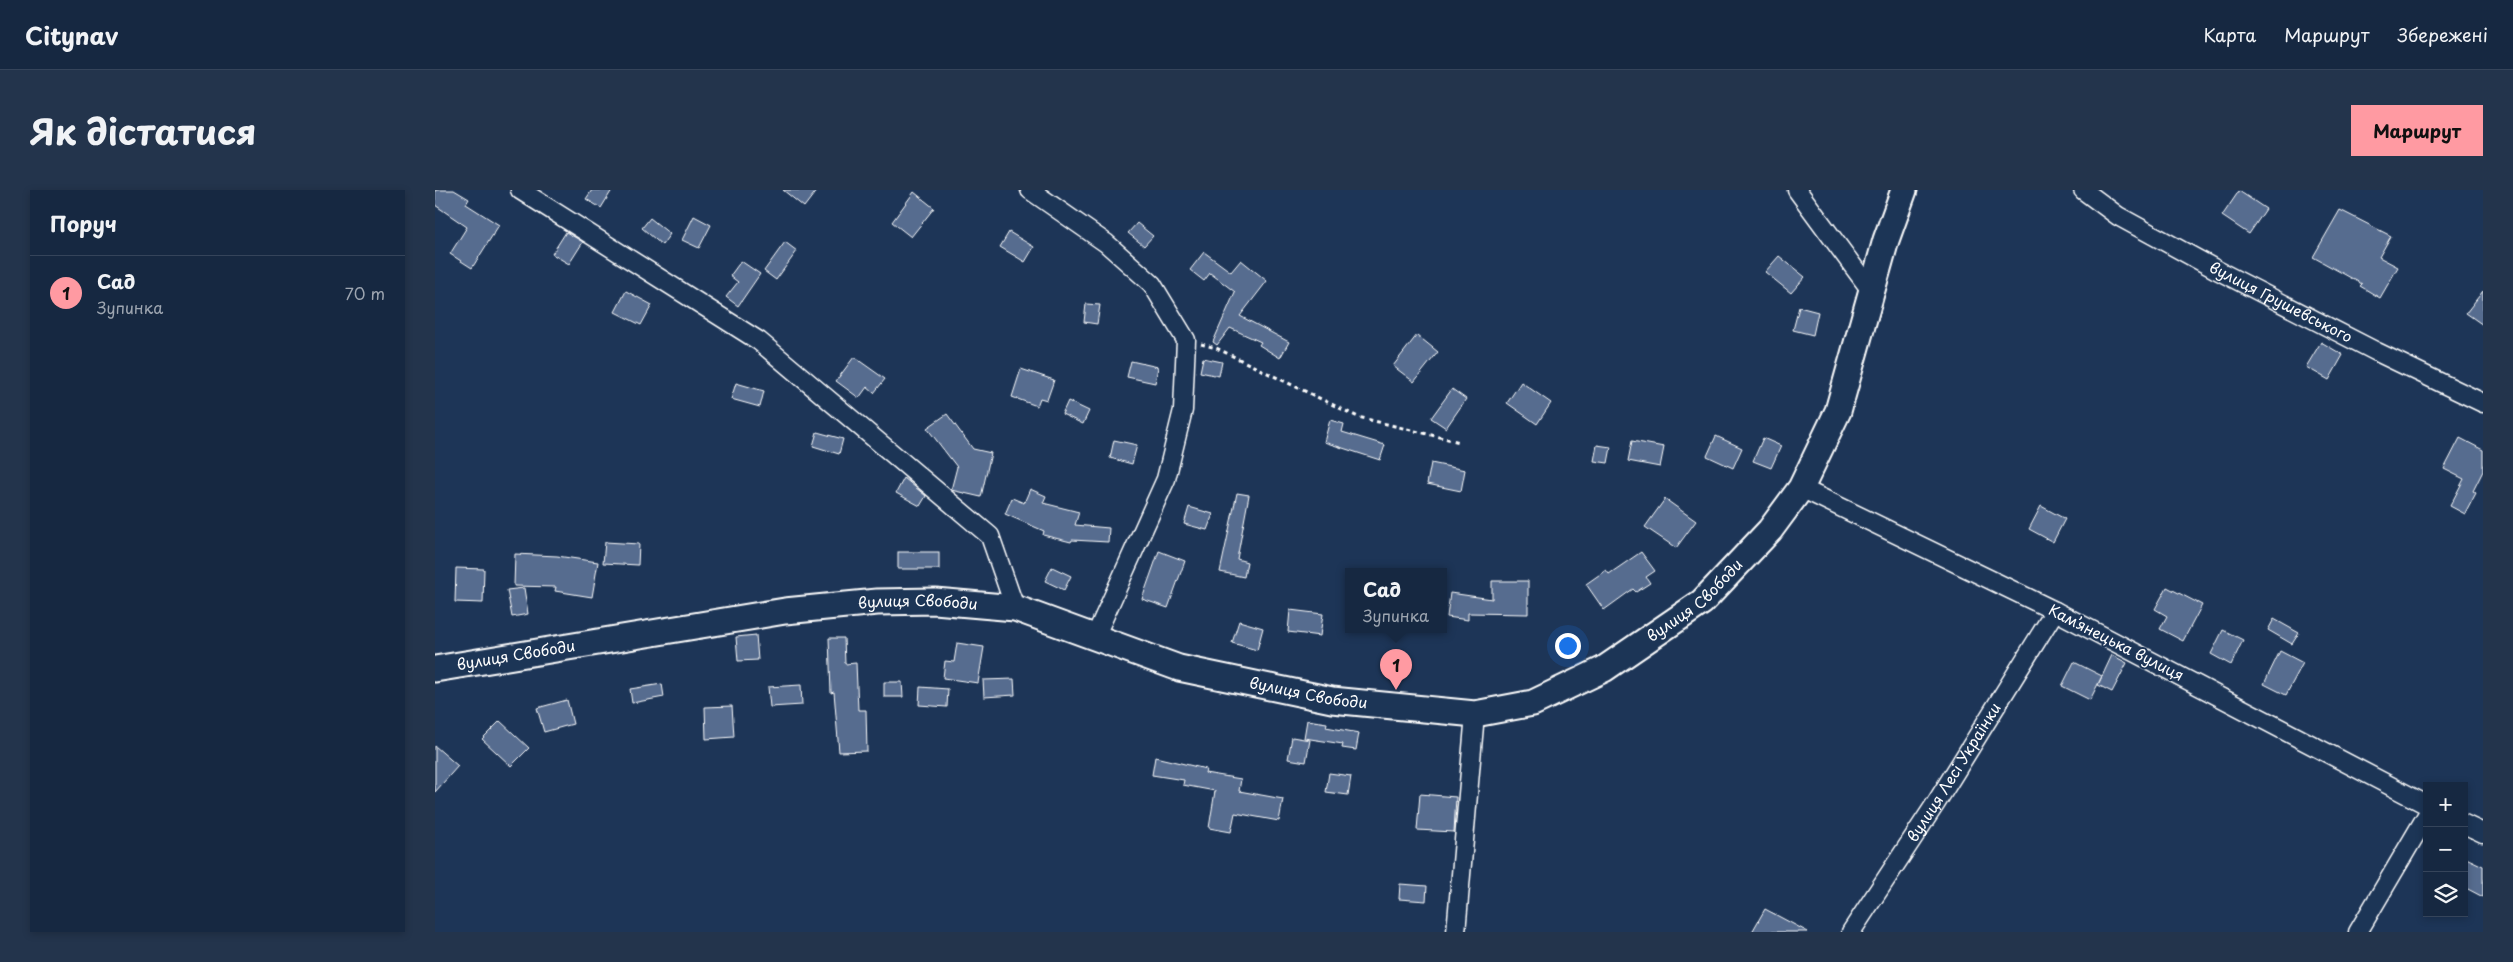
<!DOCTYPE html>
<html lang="uk">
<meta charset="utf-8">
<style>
:root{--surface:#162841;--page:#23344c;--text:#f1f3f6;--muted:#9ea6b1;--line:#35445a;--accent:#ff9aa2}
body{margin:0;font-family:"Playpen Sans",sans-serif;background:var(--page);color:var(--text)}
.controls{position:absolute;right:15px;bottom:15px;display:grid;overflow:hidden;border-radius:0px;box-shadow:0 2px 8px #0003}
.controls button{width:45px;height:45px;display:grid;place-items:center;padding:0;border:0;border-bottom:1px solid var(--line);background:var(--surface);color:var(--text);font:25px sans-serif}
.you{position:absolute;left:1132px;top:455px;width:18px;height:18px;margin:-12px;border:4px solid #fff;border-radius:50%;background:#1a73e8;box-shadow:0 0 0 8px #1a73e833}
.badge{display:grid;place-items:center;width:32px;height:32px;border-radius:50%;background:var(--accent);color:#111;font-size:16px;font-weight:700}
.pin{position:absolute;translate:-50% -41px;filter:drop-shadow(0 1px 2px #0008)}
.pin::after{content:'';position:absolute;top:26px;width:18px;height:15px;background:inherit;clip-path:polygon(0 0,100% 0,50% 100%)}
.popup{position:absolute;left:910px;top:378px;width:102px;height:65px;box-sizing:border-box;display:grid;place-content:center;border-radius:0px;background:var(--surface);filter:drop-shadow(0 1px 4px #0005);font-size:16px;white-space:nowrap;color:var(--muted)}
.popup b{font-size:19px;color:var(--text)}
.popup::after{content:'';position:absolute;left:50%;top:100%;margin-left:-10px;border:10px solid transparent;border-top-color:var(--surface)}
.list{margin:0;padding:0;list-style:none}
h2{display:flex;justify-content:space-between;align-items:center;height:65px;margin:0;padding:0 20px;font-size:21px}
h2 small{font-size:16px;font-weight:400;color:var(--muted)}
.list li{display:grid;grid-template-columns:32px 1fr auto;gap:15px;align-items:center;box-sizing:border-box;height:75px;padding:0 20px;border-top:1px solid var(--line)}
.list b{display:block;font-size:19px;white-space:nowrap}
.list p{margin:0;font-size:16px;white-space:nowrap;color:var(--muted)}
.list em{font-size:16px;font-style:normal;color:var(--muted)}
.icon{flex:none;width:28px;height:28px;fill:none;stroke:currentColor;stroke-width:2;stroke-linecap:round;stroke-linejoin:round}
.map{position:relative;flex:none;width:2048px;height:742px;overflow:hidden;border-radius:0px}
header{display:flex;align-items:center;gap:30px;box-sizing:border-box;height:70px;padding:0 25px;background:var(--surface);border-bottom:1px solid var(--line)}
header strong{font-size:24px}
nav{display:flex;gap:28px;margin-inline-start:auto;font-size:18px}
.intro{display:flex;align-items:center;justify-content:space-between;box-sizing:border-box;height:120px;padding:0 30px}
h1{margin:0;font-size:35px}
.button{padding:12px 22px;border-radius:0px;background:var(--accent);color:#111;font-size:18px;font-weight:700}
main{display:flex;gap:30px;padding:0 30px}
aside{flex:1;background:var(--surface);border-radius:0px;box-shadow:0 2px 8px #0003}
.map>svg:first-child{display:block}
.building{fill:#566c8f;stroke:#fff}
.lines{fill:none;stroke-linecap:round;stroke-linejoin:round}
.street-casing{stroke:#fff;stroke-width:21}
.secondary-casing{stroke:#fff;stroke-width:29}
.path{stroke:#fff;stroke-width:3;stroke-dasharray:4 4;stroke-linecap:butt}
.street{stroke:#1d3557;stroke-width:18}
.secondary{stroke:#1d3557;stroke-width:25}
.labels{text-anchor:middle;stroke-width:4;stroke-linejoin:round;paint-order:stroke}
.street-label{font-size:15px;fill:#fff;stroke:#1d3557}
</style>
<header>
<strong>Citynav</strong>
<nav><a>Карта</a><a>Маршрут</a><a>Збережені</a></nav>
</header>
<div class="intro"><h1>Як дістатися</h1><a class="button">Маршрут</a></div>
<main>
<aside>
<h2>Поруч<small></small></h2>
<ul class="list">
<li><span class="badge">1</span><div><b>Сад</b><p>Зупинка</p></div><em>70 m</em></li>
</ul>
</aside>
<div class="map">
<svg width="2048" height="742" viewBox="0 0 2048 742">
<rect width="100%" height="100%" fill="#1d3557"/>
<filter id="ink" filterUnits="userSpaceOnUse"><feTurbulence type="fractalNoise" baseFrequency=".02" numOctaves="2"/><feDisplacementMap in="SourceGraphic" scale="10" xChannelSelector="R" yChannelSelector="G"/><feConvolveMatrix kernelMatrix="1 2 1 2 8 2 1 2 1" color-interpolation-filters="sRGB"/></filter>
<g filter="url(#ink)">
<g class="building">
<path d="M0 0H19L34 9 31 14 64 35 37 78 15 64 32 37 0 15Z"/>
<path d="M157 0H177L166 18 151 9Z"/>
<path d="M348 0H382L369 17Z"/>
<path d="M1804 1 1831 19 1814 44 1787 26Z"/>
<path d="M479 2 499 18 476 47 457 32Z"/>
<path d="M1905 20 1956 46 1944 67 1963 77 1945 108 1925 96 1927 94 1878 67Z"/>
<path d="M259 26 276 35 264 58 247 50Z"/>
<path d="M215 28 235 44 227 55 207 38Z"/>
<path d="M702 33 718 46 709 56 693 43Z"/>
<path d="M131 42 148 52 134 74 117 64Z"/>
<path d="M574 42 599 57 590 72 565 57Z"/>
<path d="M350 52 362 61 341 90 329 81Z"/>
<path d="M769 62 796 82 806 70 832 91 805 126 854 152 845 168 824 155 826 152 795 138 782 155 778 152 800 102 775 83 769 91 755 80Z"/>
<path d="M1344 66 1370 87 1356 103 1330 82Z"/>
<path d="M306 71 325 84 303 116 291 107 303 92 295 86Z"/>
<path d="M191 101 217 115 206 135 180 122Z"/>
<path d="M2048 101V135L2031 123Z"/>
<path d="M651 114 665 115 662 134 649 132Z"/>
<path d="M1364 117 1383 122 1378 145 1358 140Z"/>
<path d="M982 145 1003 162 979 192 958 176Z"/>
<path d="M1886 152 1908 165 1894 190 1871 177Z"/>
<path d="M419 167 450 189 439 203 432 197 424 208 401 191Z"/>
<path d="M768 168 787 172 784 186 765 182Z"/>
<path d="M696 171 723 177 720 193 692 187Z"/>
<path d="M586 179 619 190 612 210 605 208 602 216 577 207Z"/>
<path d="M1086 192 1116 213 1102 234 1072 213Z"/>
<path d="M301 193 329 201 325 217 296 209Z"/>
<path d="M1017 199 1031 209 1011 238 996 228Z"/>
<path d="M633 211 654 221 648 234 627 224Z"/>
<path d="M512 224 538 259 556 263 546 307 516 300 522 277 492 238Z"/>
<path d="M895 230 909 234 907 242 950 255 945 270 889 252Z"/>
<path d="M382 242 408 249 404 264 378 256Z"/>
<path d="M1281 246 1307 258 1298 278 1272 266Z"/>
<path d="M1328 248 1346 256 1336 278 1318 271Z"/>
<path d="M2025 248 2048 260V281L2038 301 2041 303 2030 324 2015 316 2029 289 2009 279Z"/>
<path d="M679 250 702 255 697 274 675 268Z"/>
<path d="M1197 251 1229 257 1225 277 1193 271Z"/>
<path d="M1162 255 1176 257 1173 273 1159 271Z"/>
<path d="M996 273 1030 280 1026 301 992 294Z"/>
<path d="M469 288 491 306 485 316 461 303Z"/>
<path d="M595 299 611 306 608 313 644 322 640 335 674 338 673 352 637 350 636 352 608 345 609 341 570 324 577 308 589 313Z"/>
<path d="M802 303 814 305 802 369 812 372 809 387 785 382Z"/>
<path d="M1230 309 1261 331 1241 358 1210 337Z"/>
<path d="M1606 316 1630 329 1618 352 1594 339Z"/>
<path d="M754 317 778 324 772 340 749 334Z"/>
<path d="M170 352 204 354 203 375 168 373Z"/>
<path d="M724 361 750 371 733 418 707 409Z"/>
<rect x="463" y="362" width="41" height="17"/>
<path d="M1206 362 1220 381 1211 387 1215 393 1201 402 1198 399 1169 420 1151 394 1171 380 1174 384Z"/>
<path d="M80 364 122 366 163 372 157 407 120 401 121 397 79 396Z"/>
<path d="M617 377 636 386 629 400 610 391Z"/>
<path d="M21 378 49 379 48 413 20 412Z"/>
<path d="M1057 391H1093V424L1033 423V430L1012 427 1015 403 1057 409Z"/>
<path d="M1732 397 1767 415 1748 451 1725 439 1732 426 1720 419Z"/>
<path d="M89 398 93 424 77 427 72 400Z"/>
<path d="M855 420 888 424 885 446 853 442Z"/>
<path d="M1839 429 1864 443 1857 454 1833 440Z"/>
<path d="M804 431 828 438 822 460 797 453Z"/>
<path d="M1788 440 1808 450 1796 475 1776 464Z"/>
<path d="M321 445 323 470 303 471 301 447Z"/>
<path d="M394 448H409L410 474 421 473 423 520H431L432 561 404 562 399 502 396 503Z"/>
<path d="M522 453 549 457 543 493 508 488 510 471 519 472Z"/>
<path d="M1845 461 1868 473 1851 505 1829 494Z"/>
<path d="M1677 465 1692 473 1677 502 1663 495Z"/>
<path d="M1639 472 1667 486 1655 510 1627 496Z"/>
<path d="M579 489 580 505 549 507 548 490Z"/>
<path d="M449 492H467L468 507H449Z"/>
<path d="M227 494 229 507 197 513 195 499Z"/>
<path d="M366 495 367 515 335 517 333 497Z"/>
<path d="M485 497 513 499 512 517 484 515Z"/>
<path d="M132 510 138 534 109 542 102 518Z"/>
<path d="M297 516 299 547 271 549 270 517Z"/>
<path d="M872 530 892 533 891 537 924 543 921 560 907 558 908 554 869 548Z"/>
<path d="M65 531 94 558 76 576 47 549Z"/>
<path d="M857 547 875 550 871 572 853 569Z"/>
<path d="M0 556 23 576 0 602Z"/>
<path d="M720 567 771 579 770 583 806 589 804 601 848 609 844 631 800 623 796 642 774 638 780 601 748 595 749 590 717 585Z"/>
<path d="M894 583 916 586 913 605 891 602Z"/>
<path d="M985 604 1021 607 1019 642 982 640Z"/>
<path d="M2029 667 2048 676V707L2029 697Z"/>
<path d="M965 694 992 696 991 711 964 709Z"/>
<path d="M1330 719 1373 742H1317Z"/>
</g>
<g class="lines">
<g class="street-casing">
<g id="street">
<path d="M85 0 324 151 555 346 580 418"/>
<path d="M595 0 671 53 717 94 751 150 748 220 731 289 660 447"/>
<path d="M1362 0 1437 102"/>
<path id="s1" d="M1648 0 1683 26 1782 80 1942 162 2048 213"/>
<path d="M1366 298 1620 421 1992 615"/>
<path d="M2029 634 2048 643"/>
<path d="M1021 742 1040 524"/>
<path id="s2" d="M1416 742 1501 613 1620 421"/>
<path d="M1923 742 1992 625"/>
</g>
</g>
<g class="secondary-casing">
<g id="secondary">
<path id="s3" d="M0 479 350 421 442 412 500 411 580 418 744 478 897 510 1040 524 1098 513 1169 479 1267 412 1335 340 1366 298 1403 221 1451 50 1469 0"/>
</g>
</g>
<path class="path" d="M766 154 781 158 923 227 1025 252"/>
<use href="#street" class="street"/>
<use href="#secondary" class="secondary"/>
</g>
</g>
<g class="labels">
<g class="street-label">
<text dy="5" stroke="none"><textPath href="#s1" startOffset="228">вулиця Грушевського</textPath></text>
<text dy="5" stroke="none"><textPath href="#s3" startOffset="1312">вулиця Свободи</textPath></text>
<text dy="5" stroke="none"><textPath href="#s3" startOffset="488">вулиця Свободи</textPath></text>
<text transform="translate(1681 453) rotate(27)" y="5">Камʼянецька вулиця</text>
<text dy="5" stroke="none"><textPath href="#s3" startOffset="82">вулиця Свободи</textPath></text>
<text dy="5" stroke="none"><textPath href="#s3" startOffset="892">вулиця Свободи</textPath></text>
<text dy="5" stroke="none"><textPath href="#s2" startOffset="190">вулиця Лесі Українки</textPath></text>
</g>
</g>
</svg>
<div class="controls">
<button>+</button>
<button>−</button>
<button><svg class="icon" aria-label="layers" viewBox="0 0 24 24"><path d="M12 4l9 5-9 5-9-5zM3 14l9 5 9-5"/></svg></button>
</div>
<div class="you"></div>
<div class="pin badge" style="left:961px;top:500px">1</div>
<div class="popup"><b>Сад</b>Зупинка</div>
</div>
</main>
